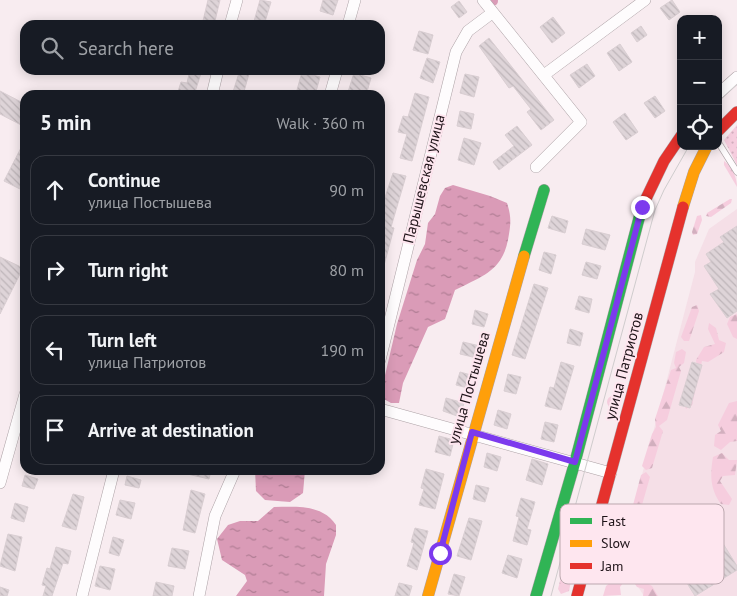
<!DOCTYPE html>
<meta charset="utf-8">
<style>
:root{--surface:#171b24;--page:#20242c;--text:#f1f3f6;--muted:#9ea1a6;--line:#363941}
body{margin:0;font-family:"PT Sans",sans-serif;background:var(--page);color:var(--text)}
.controls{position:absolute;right:15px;top:15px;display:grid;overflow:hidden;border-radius:10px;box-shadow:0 2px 12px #0003}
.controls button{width:45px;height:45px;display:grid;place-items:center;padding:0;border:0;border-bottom:1px solid var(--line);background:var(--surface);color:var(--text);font:25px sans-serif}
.stop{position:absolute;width:15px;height:15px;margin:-11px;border:4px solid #7c3aed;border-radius:50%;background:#fff}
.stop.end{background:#7c3aed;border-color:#fff;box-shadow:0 1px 5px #0008}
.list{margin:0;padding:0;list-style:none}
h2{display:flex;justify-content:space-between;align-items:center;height:65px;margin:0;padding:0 20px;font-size:21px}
h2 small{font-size:16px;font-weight:400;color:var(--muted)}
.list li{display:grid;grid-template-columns:32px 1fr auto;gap:15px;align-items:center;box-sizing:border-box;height:70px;margin:0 10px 10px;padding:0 10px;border:1px solid var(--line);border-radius:15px}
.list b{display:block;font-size:19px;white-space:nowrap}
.list p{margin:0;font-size:16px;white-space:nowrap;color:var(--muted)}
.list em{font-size:16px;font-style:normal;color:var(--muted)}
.icon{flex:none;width:28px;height:28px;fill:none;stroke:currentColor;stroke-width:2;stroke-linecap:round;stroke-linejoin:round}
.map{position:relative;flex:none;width:737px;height:596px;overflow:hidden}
.search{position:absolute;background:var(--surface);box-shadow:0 2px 12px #0003;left:20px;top:20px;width:365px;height:55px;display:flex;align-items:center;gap:12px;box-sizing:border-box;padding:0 18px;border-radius:15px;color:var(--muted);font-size:19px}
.panel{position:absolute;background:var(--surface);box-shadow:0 2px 12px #0003;left:20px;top:90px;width:365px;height:385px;border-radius:15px}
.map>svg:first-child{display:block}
.built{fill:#f5dfe7}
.green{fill:url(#green-dots)}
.forest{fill:url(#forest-firs)}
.water{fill:url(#water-ripples)}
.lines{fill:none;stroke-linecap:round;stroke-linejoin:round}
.canal{stroke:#da9bb7;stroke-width:10}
.building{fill:url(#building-back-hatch);stroke:#d9ced2;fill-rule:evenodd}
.lane-casing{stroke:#ada2a6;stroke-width:7}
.street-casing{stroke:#ada2a6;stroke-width:12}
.fast-casing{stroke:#ada2a6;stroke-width:12}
.slow-casing{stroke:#ada2a6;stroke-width:12}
.jam-casing{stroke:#ada2a6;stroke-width:12}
.lane{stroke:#fefcfd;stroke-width:5.5}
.street{stroke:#fefcfd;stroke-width:11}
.fast{stroke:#30b455;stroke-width:11}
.slow{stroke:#ff9f0a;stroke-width:11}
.jam{stroke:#e5322d;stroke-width:11}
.tram{stroke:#cfcccd;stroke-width:1}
.route{stroke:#7c3aed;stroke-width:6}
.labels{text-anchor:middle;stroke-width:4;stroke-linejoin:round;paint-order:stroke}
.street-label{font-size:15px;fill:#1e1318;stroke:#fee6ef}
.key{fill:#fee6ef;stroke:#bba7ae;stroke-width:1}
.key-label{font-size:14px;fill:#1e1318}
</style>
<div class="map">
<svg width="737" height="596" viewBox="0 0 737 596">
<defs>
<pattern id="green-dots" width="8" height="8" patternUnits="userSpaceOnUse" patternTransform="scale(1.25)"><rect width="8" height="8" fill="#f6cdde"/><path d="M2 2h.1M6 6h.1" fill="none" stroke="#d2afbe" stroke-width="1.8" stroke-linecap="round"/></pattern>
<pattern id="forest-firs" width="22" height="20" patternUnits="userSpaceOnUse" patternTransform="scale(1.25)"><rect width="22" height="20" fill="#f6cdde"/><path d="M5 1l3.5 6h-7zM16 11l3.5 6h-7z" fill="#d2afbe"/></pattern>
<pattern id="water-ripples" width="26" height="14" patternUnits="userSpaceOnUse" patternTransform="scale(1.25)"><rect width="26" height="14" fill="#da9bb7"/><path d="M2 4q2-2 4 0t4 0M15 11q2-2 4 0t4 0" fill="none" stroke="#b07d94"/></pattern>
<pattern id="building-back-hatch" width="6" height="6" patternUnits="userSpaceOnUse" patternTransform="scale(1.25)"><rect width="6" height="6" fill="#ded4d8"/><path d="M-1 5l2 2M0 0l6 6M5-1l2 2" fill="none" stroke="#beb5b9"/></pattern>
</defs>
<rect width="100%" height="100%" fill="#f8ecf0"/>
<path class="built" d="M737 209V596H644L620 559 695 272V262L709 229Z"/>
<path class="green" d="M737 125V165L724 140Z"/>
<g class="forest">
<path d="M724 161C732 166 737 178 737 187L724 165Z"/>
<path d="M730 199H732L731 203 711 217 706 216 707 213Z"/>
<path d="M701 215 702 220 697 234 693 235 692 232 697 216Z"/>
<path d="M697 305 699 311 689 341H684L681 337 692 307Z"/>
<path d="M737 314V339L733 337 727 324 730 317Z"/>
<path d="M709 323 716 328 719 340 726 343 724 352 708 362 702 361 692 405 686 409 684 403 697 368 696 360 704 347 715 344 708 329Z"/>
<path d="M682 349 686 352 684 363 679 367 681 371 667 420 659 426 663 431 652 468 646 470 642 466 652 434 656 427 655 419 671 370 676 368 674 363 676 352Z"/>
<circle cx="613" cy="402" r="6"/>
<path d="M737 401V441L730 442 721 450 714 446 715 435 721 431 718 425 729 403Z"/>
<path d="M722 453 729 460H737L735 475 723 476 720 481 732 499 729 505 721 504C710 489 710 475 713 457Z"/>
<path d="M646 472 650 477 640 512 635 519 637 525 628 553 623 556 621 551 630 516 634 512 633 505 641 475Z"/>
<path d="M631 562 645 574 647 583 652 586 658 596H643L644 589 637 587 626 571V563Z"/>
<path d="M620 565C624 573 627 580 620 587L621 595 603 596 606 586 611 582 609 577 612 566Z"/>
<path d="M568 575 571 581 569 591 561 594 558 589 561 577Z"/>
</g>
<g class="water">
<path d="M453 185 490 196 507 203C511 215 511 222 509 234 504 270 485 275 455 290L445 319 428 327 403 383 399 403H391L382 398V388L397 324 417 260 425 244 428 223 435 214 440 196 445 188Z"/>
<path d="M255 470H305L303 493 290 502 265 500 256 491Z"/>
<path d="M274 507C297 507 322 504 336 525V535L326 564 324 596H236L247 581 245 575 222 560 217 539 228 525 240 521H258Z"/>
</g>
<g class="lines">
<path class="canal" d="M492 0 493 1"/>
</g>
<g class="building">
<path d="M208 0H220L214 25H202Z"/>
<path d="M260 0 271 2 264 25H253Z"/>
<path d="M323 0H338L333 15 320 11Z"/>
<path d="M672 0 680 12 669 20 660 8Z"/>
<path d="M459 1 467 12 459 18 451 7Z"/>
<path d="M553 17 565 33 552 43 540 27Z"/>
<path d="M641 26 647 35 637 42 631 33Z"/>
<path d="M419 31 433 35 428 54 413 50Z"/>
<path d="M489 38 554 120 541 130 527 112 531 109 513 86 509 88 479 46Z"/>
<path d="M620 44 632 62 619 71 607 53Z"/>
<path d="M427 58 440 62 433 83 420 78Z"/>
<path d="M587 64 595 76 579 88 570 75Z"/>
<path d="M190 70H202L194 95H177L181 82 187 83Z"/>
<path d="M240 70H250L243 95H232Z"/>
<path d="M302 72 320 77 315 95 297 90Z"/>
<path d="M354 73 371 78 366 95 348 92Z"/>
<path d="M465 74 479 77 474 97 460 93Z"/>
<path d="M0 91 25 104V127L0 114Z"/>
<path d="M415 93 429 97 412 161 400 158 407 134 398 132 403 116 408 117Z"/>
<path d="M655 96 665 111 655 118 644 103Z"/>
<path d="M460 111 474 114 471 129 457 126Z"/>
<path d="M625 113 638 132 626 140 613 122Z"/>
<path d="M517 126 532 145 499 170 493 162 514 146 505 135Z"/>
<path d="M464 138 481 143 474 165 458 160Z"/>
<path d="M25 140V185L22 190 4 181Z"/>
<path d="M393 173 406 176 391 227 394 228 383 269 380 268V230L384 214 380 213Z"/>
<path d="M552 216 568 221 565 233 548 228Z"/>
<path d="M737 226V311L727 318 710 294 719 289 704 266 711 262 706 254 724 242 720 237Z"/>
<path d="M586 229 610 235 605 250 582 244Z"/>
<path d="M544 252 556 255 551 274 539 270Z"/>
<path d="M0 257 23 268 0 314Z"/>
<path d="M586 262 601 266 597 279 582 275Z"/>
<path d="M534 284 548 288 525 359 512 355Z"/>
<path d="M579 296 592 299 589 313 575 309Z"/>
<path d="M475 310 488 314 484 327 472 324Z"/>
<path d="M570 329 583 333 580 346 567 343Z"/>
<path d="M463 342 480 346 477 358 460 354Z"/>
<path d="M561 362 574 366 561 410 545 406 550 387 554 388Z"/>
<path d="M692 362 702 365 690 408 679 405Z"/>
<path d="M460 372 471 375 468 388 456 385Z"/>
<path d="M508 374 521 377 516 394 504 391Z"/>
<path d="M446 398 464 403 460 417 443 411Z"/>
<path d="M498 410 511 414 507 429 494 425Z"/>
<path d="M545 422 558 425 554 442 541 439Z"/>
<path d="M439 436 454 440 450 456 435 452Z"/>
<path d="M487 453 501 457 497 471 484 467Z"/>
<path d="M532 459 548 464 542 485 526 480Z"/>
<path d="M426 469 444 474 435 509 419 505 424 489 421 488Z"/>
<path d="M183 470H211L209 479 183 473Z"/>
<path d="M25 475 38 479 34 489 22 486Z"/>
<path d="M127 476 141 480 139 488 125 485Z"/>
<path d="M476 485 489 488 485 502 473 499Z"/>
<path d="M191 490 205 494 195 533 183 530Z"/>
<path d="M73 494 84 497 76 530 62 526Z"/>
<path d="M521 498 535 502 527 529 531 530 527 545 513 541 519 517 516 516Z"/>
<path d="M120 500 135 503 131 519 116 515Z"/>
<path d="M15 503 28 507 24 522 11 518Z"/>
<path d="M701 508 737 566V570L695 596 657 535 672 525 669 521 683 512 686 517ZM693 527 702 542 688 551 679 536Z"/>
<path d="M469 518 482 521 471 560 457 556Z"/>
<path d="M415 528 428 531 417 570 407 566 414 543 411 542Z"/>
<path d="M8 534 22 537 15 571 0 566Z"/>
<path d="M113 537 124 540 119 556 109 553Z"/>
<path d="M56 547 71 551 68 564 63 563 52 596H43L46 586 42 585 47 568 50 569Z"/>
<path d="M172 548 189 551 185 569 168 566Z"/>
<path d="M508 555 522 559 517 578 502 573Z"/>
<path d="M100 566 115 569 110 590 95 586Z"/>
<path d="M454 574 465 577 459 596 448 594Z"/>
<path d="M156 582 174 586 172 596H153Z"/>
<path d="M399 583 412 586 409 596H395Z"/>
<path d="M0 587 9 590 7 596H0Z"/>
</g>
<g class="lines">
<g class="lane-casing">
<path id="lane" d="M718 142 737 172"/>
</g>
<g class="street-casing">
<g id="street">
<path d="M483 0 581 122 536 167"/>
<path d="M230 25 237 0"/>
<path d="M348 25 355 0"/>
<path d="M544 75 645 0"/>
<path d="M718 94 737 77"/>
<path d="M212 95 218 70"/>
<path d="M330 95 337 70"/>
<path d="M380 360 456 52 468 31 492 13"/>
<path d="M380 409 611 473"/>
<path d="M0 483 25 394"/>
<path d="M82 596 114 470"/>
<path d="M199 596 215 516 235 470"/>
</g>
</g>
<g class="fast-casing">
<g id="fast">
<path d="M524 256 544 190"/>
<path d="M536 596 575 462 642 207"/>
</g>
</g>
<g class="slow-casing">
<g id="slow">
<path d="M683 207 694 172 707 146"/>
<path d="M428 596 524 256"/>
</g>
</g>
<g class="jam-casing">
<g id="jam">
<path d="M718 131 737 112"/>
<path d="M642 207 664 161 681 136"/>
<path d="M577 596 683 207"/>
</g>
</g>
<use href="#lane" class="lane"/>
<use href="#street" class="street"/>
<use href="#fast" class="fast"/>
<use href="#slow" class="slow"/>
<use href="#jam" class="jam"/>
<g class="tram">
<path d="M718 102 737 84"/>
<path d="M551 596 655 210 664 190 689 146"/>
</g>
</g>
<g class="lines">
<path class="route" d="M440 553 472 432 575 462 642 207"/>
</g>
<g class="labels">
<g class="street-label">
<text transform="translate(424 179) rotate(-76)" y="5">Парышевская улица</text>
<text transform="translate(624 366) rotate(-75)" y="5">улица Патриотов</text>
<text transform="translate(469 388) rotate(-74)" y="5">улица Постышева</text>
</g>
</g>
<rect x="560" y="504" width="164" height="80" rx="8" class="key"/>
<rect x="570" y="518" width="22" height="6" fill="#30b455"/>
<rect x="570" y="540" width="22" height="7" fill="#ff9f0a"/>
<rect x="570" y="563" width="22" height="6" fill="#e5322d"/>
<g class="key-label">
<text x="601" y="526">Fast</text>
<text x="601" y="548">Slow</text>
<text x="601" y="571">Jam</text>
</g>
</svg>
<div class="controls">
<button>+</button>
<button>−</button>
<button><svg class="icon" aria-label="locate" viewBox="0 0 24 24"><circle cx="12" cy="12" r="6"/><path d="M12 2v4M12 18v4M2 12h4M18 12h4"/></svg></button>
</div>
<div class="stop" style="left:440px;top:553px"></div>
<div class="stop end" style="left:642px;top:207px"></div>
<div class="search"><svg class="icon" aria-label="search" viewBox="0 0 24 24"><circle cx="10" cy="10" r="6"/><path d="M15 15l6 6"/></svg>Search here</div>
<section class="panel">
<h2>5 min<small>Walk · 360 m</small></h2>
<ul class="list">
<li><svg class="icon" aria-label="ahead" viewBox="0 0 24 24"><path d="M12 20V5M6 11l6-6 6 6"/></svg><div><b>Continue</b><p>улица Постышева</p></div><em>90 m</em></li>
<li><svg class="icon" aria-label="right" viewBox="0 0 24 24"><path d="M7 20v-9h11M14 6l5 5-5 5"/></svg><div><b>Turn right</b></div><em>80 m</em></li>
<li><svg class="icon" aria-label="left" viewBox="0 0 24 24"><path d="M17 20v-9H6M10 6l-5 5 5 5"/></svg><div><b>Turn left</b><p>улица Патриотов</p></div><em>190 m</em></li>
<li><svg class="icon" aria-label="arrive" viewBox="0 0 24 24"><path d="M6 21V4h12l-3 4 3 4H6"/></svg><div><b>Arrive at destination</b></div></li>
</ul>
</section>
</div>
